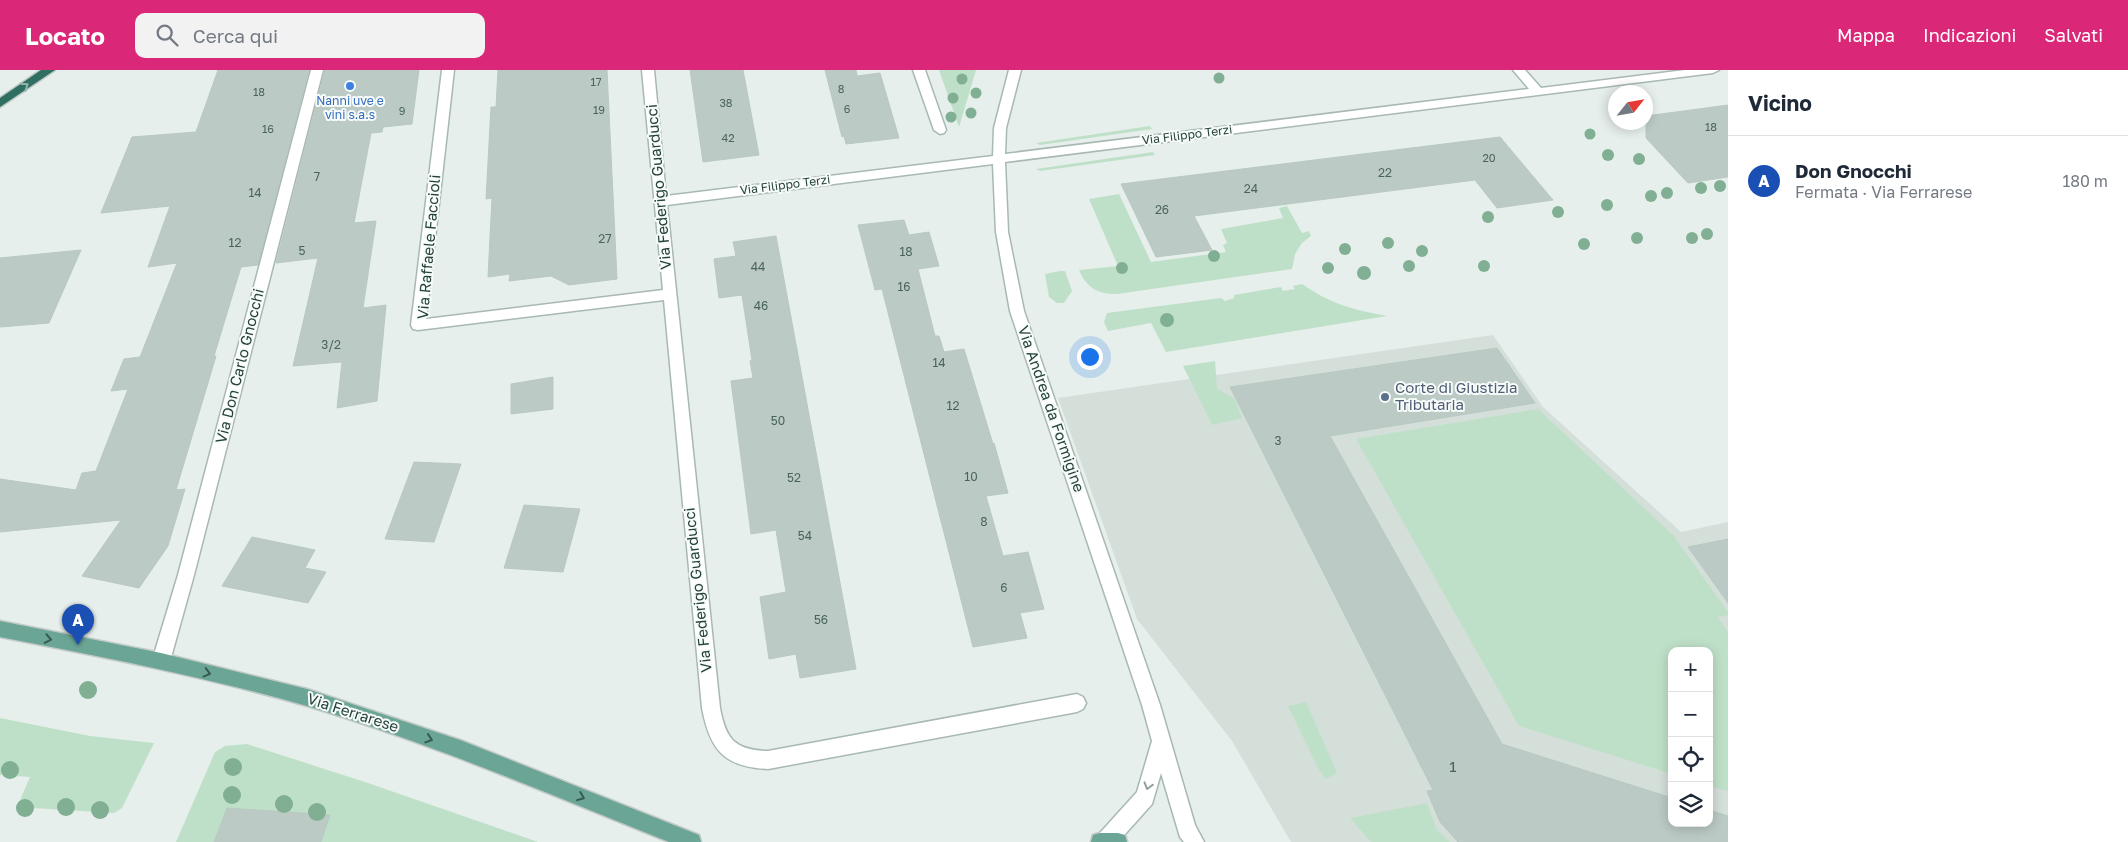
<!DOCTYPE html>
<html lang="it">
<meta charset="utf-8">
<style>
:root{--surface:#fff;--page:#f2f2f3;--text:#1f2937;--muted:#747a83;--line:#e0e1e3;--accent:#db2777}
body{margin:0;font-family:"Golos Text",sans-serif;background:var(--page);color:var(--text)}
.controls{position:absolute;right:15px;bottom:15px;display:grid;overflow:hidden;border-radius:10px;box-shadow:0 2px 12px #0003}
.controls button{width:45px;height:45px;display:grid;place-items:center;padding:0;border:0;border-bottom:1px solid var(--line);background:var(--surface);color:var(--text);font:25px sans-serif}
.compass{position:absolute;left:1608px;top:15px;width:45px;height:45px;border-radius:50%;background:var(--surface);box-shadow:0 2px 12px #0003;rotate:59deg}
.you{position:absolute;left:1089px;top:286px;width:18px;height:18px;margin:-12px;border:4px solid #fff;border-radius:50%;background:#1a73e8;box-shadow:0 0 0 8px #1a73e833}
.badge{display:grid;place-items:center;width:32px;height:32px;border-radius:50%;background:var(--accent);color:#fff;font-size:16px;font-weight:700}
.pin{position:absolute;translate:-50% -41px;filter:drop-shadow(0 1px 2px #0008)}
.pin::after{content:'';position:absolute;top:26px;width:18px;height:15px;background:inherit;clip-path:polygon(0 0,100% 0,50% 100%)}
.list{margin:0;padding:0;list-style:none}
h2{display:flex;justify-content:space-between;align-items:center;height:65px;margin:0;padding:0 20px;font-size:21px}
h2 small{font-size:16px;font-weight:400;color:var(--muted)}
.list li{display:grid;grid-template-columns:32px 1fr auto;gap:15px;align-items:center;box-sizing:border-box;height:90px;padding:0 20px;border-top:1px solid var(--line)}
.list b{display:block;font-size:19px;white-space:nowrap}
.list p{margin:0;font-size:16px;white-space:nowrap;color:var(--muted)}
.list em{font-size:16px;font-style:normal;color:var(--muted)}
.icon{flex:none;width:28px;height:28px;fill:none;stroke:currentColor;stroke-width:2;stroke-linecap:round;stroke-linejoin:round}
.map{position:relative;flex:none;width:1728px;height:772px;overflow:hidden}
header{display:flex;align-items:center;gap:30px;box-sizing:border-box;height:70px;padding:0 25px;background:var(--accent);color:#fff}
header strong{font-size:24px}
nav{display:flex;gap:28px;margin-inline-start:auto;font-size:18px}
.search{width:350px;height:45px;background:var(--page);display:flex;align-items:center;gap:12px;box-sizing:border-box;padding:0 18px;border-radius:10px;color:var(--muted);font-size:19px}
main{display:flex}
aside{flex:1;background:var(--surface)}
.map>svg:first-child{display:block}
.built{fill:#d4dfda;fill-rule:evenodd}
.green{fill:#bfe0c8}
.building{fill:#bbcac4;stroke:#b8c9c2}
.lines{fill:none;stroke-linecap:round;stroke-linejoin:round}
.minor-casing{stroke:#a8b8b2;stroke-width:3}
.major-casing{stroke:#c2cac8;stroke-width:3}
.highway-casing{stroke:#c2cac8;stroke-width:3}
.minor{fill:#fff;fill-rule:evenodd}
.major{fill:#6aa596;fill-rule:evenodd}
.highway{fill:#2f6f62;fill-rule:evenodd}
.tree{fill:#80af93}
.oneway{stroke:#93b5ae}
.oneway2{stroke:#365b51}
.oneway3{stroke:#92a09c}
.shop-dot{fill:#3f7fe0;stroke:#f7fbf9;stroke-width:2}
.service-dot{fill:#5c6f8a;stroke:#f7fbf9;stroke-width:2}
.labels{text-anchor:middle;stroke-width:4;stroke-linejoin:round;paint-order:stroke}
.far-number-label{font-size:11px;fill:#4a645c}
.far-shop-label{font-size:12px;fill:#366cbe;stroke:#f7fbf9}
.far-street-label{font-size:12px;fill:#24423a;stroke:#f7fbf9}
.number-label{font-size:12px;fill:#4a645c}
.street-label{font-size:15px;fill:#24423a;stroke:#f7fbf9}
.service-label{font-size:15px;fill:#4e5e75;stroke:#f7fbf9;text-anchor:start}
.near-number-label{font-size:15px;fill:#4a645c}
</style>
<header>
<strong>Locato</strong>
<div class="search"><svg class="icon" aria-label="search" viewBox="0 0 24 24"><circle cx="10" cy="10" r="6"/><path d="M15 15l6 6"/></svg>Cerca qui</div>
<nav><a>Mappa</a><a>Indicazioni</a><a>Salvati</a></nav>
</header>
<main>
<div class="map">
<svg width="1728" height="772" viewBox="0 0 1728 772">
<rect width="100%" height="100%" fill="#e6efeb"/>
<path class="built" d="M1493 265 1543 337 1681 462 1728 452V772H1291L1232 671 1137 549 1058 328ZM1672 581H1709V753H1672Z"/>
<g class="green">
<path d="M939 0H976L959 57Z"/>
<path d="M1150 56 1152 59 1040 75 1036 73Z"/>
<path d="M1153 82 1155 85 1040 101 1036 99Z"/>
<path d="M1119 124 1151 192 1226 182 1223 175 1227 173 1221 159 1283 148 1279 138 1287 136 1302 163 1309 161 1311 166 1302 173 1295 184 1292 199 1117 224C1097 224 1087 218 1079 200L1118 196 1089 129Z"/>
<path d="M1060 201H1065L1072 221 1064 233H1057L1049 227 1045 204Z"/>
<path d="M1302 214C1333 235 1351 239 1387 246L1166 282 1151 253 1108 261 1104 252 1107 243 1221 228 1225 231 1234 228V225L1281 217 1283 221 1295 219 1293 216Z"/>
<path d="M1215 291 1217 319 1234 328 1242 348 1212 355 1183 296Z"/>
<path d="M1538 339 1673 465 1728 542V545L1718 547 1728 562V721L1709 716V581H1672V704L1519 656 1356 369Z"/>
<path d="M1306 632 1337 703 1326 709 1318 698 1288 636Z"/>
<path d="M0 648 90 666 154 673 122 738 114 743 17 737 30 707 0 705Z"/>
<path d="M247 674 368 713 538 772H176L215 682 225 676Z"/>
<path d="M1427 733 1437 760 1450 772H1371L1350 748Z"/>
</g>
<g class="building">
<path d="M218 0H309L258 195 241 197 214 286H216L176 420 185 419 168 476 139 518 82 506 121 450 0 462V409L76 420 82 403 96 401 128 319 111 321 124 289 140 287 177 193 148 197 170 136 101 143 132 67 196 62Z"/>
<path d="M325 0H419L412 54 383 57 382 62 371 63 354 153 376 151 363 238 386 235 377 331 337 338 342 292 293 296 318 188 276 193Z"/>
<path d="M498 0H607L617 209 569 215 551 206 509 211 510 204 488 207 492 128 486 129 491 37H496Z"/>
<path d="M690 0H743L759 85 703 92Z"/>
<path d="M825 0H856L857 6 880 3 899 68 846 74 844 66 842 67Z"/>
<path d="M1728 35V107L1688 113 1646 68V46Z"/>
<path d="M1500 67 1553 130 1497 138 1475 110 1194 146 1212 180 1156 187 1121 114Z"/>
<path d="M904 150 909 165 929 162 939 196 918 199 935 266H939L944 282 964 279 993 374 994 373 1008 423 986 426 1003 486 1028 482 1044 539 1020 543 1027 568 973 577 882 219 875 220 858 155Z"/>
<path d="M776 166 856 599 800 608 796 584 769 589 760 527 786 522 776 460 751 464 731 311 753 308 750 291 752 290 742 225 719 228 714 189 736 186 733 172Z"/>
<path d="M81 180 49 253 0 257V188Z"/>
<path d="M1497 278 1535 333 1330 366 1502 674 1672 728V753H1709V740L1728 746V772H1458L1440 752 1427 721 1433 720 1230 317Z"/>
<path d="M553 307V339L511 344V314Z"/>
<path d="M414 392 461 394 434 472 385 469Z"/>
<path d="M524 435 580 439 563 502 504 498Z"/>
<path d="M252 467 315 480 305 498 326 502 308 533 222 516Z"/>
<path d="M1728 469V533L1688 477Z"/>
<path d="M227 738 330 745 321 772H214Z"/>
</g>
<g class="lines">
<g class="minor-casing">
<g id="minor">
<path d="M311 0H323L194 505 170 591 167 597 161 599 155 597 152 591 178 505Z"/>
<path d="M442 0H454L426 249 663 220 642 0H654L666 126 993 86 994 58 1009 0H1021L1006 58 1005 84 1529 19 1513 0H1525L1541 18 1685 0H1719L1713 3 1005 92 1008 162 1024 241 1160 635 1195 755 1204 772H1184L1180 767 1161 703 1152 734 1118 772 1097 771 1099 764 1137 722 1152 671 1142 635 1010 241 996 162 993 94 667 135 720 638C726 670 735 680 768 681L1077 624 1083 627 1086 633 1083 639 1077 642 768 699C724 697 710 680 702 638L664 230 418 260 413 259 411 255Z"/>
<path d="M913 0H925L946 60 944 63 940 64 934 60Z"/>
</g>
</g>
<g class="major-casing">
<g id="major">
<path d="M0 551 161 583 307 619 460 670 699 765 701 772H669C549 724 430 673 307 636 206 607 103 587 0 567Z"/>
<path d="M1100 763H1118L1125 765 1127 772H1091L1093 765Z"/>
</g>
</g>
<g class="highway-casing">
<path id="highway" d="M41 0H55L0 37V28Z"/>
</g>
<use href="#minor" class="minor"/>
<use href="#major" class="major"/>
<use href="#highway" class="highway"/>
</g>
<g class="tree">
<circle cx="1219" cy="8" r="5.5"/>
<circle cx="962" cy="9" r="5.5"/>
<circle cx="976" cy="23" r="5.5"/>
<circle cx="953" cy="28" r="5.5"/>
<circle cx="971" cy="43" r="5.5"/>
<circle cx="951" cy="47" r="5.5"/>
<circle cx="1590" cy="64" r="5.5"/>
<circle cx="1608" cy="85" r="6"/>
<circle cx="1639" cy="89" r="6"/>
<circle cx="1720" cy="116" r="6"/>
<circle cx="1701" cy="118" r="6"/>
<circle cx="1667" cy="123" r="6"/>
<circle cx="1651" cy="126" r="6"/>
<circle cx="1607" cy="135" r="6"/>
<circle cx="1558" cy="142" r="6"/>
<circle cx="1488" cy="147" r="6"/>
<circle cx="1707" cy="164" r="6"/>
<circle cx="1637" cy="168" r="6"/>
<circle cx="1692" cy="168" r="6"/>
<circle cx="1388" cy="173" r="6"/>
<circle cx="1584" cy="174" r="6"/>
<circle cx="1345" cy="179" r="6"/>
<circle cx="1422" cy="181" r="6"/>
<circle cx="1214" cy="186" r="6"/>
<circle cx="1409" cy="196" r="6"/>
<circle cx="1484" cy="196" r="6"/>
<circle cx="1122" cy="198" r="6"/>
<circle cx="1328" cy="198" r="6"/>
<circle cx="1364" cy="203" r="7"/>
<circle cx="1167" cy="250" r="7"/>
<circle cx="88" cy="620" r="9"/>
<circle cx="233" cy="697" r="9"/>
<circle cx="10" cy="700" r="9"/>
<circle cx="232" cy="725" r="9"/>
<circle cx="284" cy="734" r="9"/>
<circle cx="66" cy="737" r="9"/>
<circle cx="25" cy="738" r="9"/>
<circle cx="100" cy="740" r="9"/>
<circle cx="317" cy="742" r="9"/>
</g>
<defs><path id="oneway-chevron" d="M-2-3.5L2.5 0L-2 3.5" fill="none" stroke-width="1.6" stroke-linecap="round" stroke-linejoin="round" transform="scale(1.25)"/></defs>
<use class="oneway" href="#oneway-chevron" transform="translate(25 16) rotate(-34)"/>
<g class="oneway2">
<use href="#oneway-chevron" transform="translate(48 569) rotate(11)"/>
<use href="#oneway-chevron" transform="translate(207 603) rotate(15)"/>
<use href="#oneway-chevron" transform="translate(429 669) rotate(18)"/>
<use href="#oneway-chevron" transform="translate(581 727) rotate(22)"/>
</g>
<use class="oneway3" href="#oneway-chevron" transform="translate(1148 716) rotate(106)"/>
<circle class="shop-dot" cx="350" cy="16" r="5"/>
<circle class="service-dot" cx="1385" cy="327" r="5"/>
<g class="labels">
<g class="far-number-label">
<text x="596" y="16">17</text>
<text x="841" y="23">8</text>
<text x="259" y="26">18</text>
<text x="726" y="37">38</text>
<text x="847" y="43">6</text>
<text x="599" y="44">19</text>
<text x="402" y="45">9</text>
<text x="1711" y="61">18</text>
<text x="268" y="63">16</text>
<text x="728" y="72">42</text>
<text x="1489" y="92">20</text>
</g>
<g class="far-shop-label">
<text x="350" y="35">Nanni uve e<tspan x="350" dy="14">vini s.a.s</tspan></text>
</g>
<g class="far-street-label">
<text transform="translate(1187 65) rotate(-7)" y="4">Via Filippo Terzi</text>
<text transform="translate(785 115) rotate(-7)" y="4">Via Filippo Terzi</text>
</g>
<g class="number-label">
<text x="1385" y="107">22</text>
<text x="317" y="111">7</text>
<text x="1251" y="123">24</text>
<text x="255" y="127">14</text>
<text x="1162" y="144">26</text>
<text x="605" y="173">27</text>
<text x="235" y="177">12</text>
<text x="302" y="185">5</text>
<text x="906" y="186">18</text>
<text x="758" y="201">44</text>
<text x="904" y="221">16</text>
<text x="761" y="240">46</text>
<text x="331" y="279">3/2</text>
<text x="939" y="297">14</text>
<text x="953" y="340">12</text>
<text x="778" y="355">50</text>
<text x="1278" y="375">3</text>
<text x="971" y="411">10</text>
<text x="794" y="412">52</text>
<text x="984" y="456">8</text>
<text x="805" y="470">54</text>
<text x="1004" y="522">6</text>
<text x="821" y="554">56</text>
</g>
<g class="street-label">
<text transform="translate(659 117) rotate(-95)" y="5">Via Federigo Guarducci</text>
<text transform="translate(429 177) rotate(-85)" y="5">Via Raffaele Faccioli</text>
<text transform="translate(240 296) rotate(-76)" y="5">Via Don Carlo Gnocchi</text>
<text transform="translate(1051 339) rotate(71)" y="5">Via Andrea da Formigine</text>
<text transform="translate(698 520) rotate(-96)" y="5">Via Federigo Guarducci</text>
<text transform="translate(353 643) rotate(18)" y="5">Via Ferrarese</text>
</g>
<g class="service-label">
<text x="1395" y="323">Corte di Giustizia<tspan x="1395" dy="17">Tributaria</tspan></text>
</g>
<g class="near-number-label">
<text x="1453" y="702">1</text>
</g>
</g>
</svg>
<div class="controls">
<button>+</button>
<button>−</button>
<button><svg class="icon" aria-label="locate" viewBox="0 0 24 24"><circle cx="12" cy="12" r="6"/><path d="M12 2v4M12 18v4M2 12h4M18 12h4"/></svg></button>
<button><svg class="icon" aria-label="layers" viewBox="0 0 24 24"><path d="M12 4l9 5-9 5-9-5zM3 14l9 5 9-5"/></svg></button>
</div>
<svg class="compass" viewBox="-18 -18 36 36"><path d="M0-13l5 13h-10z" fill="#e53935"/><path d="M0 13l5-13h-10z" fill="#747a83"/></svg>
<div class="you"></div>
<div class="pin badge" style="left:78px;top:575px;background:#1a4fb4">A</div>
</div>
<aside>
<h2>Vicino<small></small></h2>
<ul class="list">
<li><span class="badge" style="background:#1a4fb4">A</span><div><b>Don Gnocchi</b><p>Fermata · Via Ferrarese</p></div><em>180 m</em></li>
</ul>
</aside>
</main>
